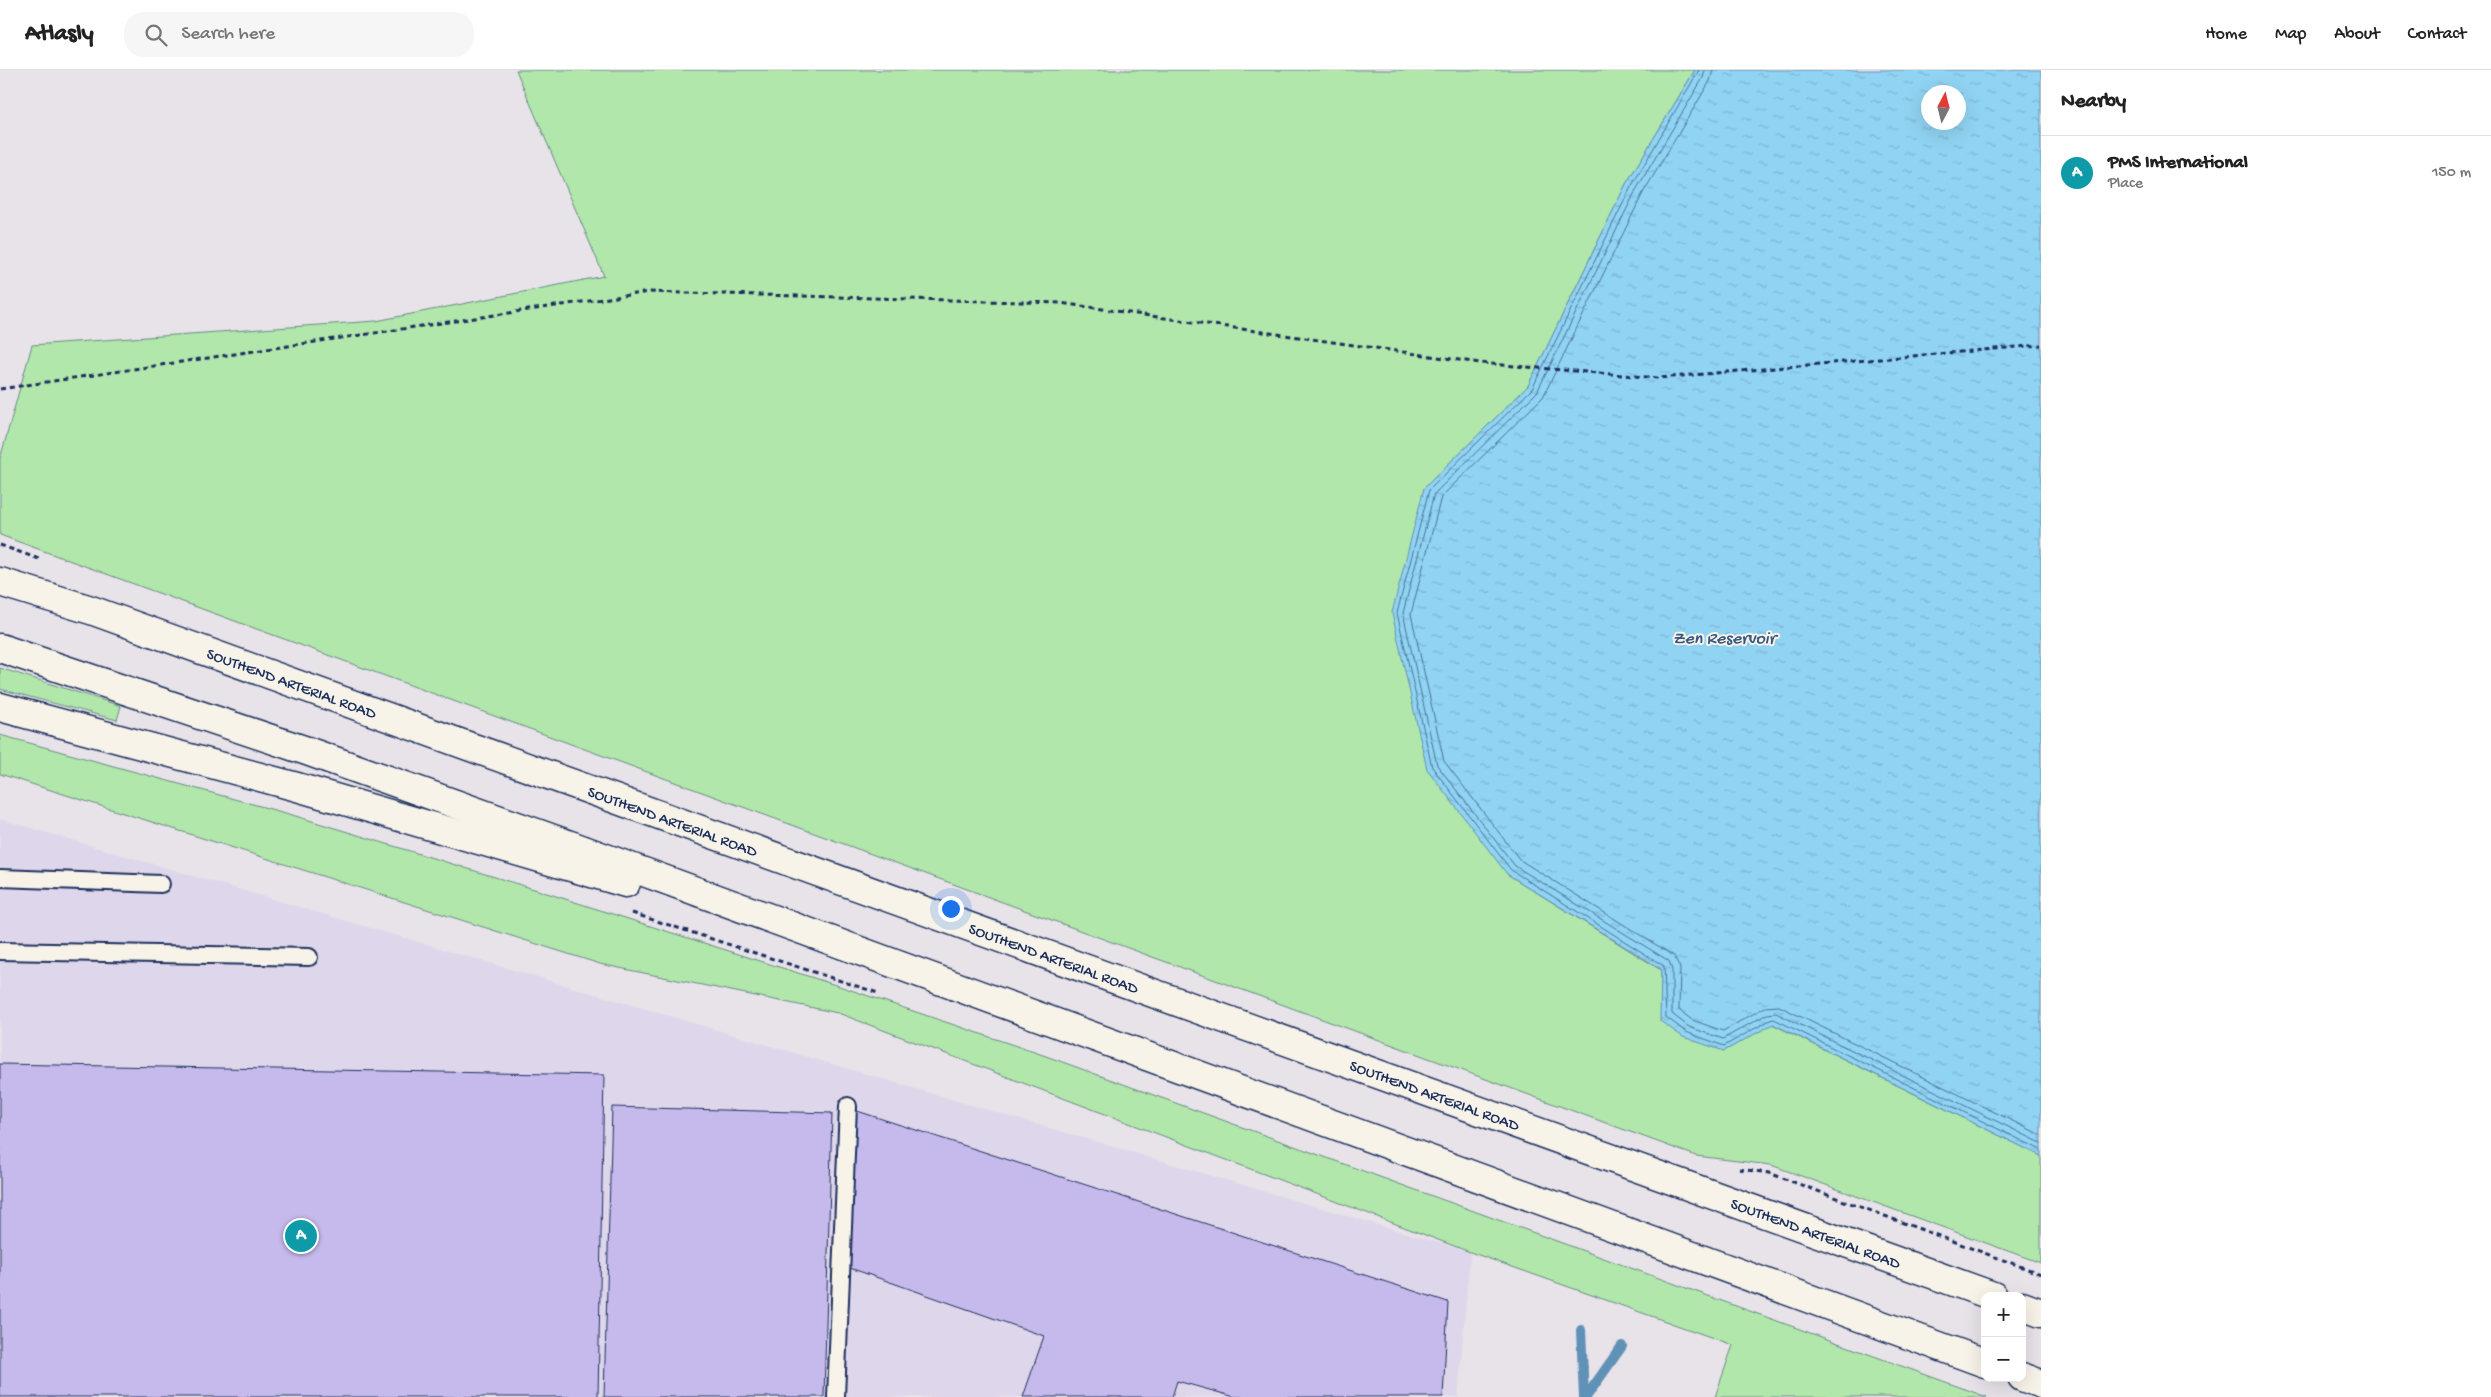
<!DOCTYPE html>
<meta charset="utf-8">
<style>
:root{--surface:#fff;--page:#f6f6f6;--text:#222;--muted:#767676;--line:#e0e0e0;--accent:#db2777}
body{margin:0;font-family:"Gochi Hand",sans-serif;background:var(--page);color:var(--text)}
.controls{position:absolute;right:15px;bottom:15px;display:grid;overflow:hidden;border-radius:10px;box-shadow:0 5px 20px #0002}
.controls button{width:45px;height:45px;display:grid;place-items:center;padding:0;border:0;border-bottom:1px solid var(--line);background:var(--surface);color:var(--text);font:25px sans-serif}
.compass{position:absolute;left:1921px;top:15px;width:45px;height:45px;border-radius:50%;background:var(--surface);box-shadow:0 5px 20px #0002;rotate:7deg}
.you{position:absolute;left:950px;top:838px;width:18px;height:18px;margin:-12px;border:4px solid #fff;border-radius:50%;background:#1a73e8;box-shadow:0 0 0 8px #1a73e833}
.badge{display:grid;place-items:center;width:32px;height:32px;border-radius:50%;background:var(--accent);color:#fff;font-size:16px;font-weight:700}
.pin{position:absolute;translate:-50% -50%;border:2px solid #fff;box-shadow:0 1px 5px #0006}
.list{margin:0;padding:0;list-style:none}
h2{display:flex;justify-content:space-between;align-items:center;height:65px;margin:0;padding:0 20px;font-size:21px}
h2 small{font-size:16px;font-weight:400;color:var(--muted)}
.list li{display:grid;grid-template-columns:32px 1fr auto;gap:15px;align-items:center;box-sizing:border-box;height:75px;padding:0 20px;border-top:1px solid var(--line)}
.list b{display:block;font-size:19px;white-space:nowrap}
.list p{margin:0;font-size:16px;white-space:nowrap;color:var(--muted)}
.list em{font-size:16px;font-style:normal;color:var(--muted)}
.icon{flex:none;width:28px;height:28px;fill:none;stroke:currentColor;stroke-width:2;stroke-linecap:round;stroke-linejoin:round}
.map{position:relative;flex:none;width:2041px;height:1327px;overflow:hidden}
header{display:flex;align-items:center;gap:30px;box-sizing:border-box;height:70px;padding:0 25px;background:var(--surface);border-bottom:1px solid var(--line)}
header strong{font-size:24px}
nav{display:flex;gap:28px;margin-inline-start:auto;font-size:18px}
.search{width:350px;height:45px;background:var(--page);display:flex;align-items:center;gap:12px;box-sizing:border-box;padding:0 18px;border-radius:20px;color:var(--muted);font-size:19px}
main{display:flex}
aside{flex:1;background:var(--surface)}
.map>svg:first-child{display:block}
.built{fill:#ded6ea}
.grass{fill:#b1e7aa;stroke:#668b84}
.water{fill:url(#water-ripples);stroke:#6191b7;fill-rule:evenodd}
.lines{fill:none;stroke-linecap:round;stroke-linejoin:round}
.shore{stroke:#4a7199;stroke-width:1}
.stream{stroke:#6191b7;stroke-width:10}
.building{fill:#c6baec;stroke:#1b2f5e}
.lane-casing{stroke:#1b2f5e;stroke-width:20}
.highway-casing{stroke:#1b2f5e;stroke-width:31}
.path{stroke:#1b2f5e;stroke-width:3;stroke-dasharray:5 4;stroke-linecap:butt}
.lane{stroke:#f7f3e8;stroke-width:16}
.highway{stroke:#f7f3e8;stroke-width:28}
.labels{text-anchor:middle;stroke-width:4;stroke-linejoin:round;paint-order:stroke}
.street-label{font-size:16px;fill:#1b2f5e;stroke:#f7f3e8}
.water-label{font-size:18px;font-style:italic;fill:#385883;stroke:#f7f3e8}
</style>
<header>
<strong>Atlasly</strong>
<div class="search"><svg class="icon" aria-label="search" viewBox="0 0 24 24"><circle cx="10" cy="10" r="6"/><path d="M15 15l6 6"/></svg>Search here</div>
<nav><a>Home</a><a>Map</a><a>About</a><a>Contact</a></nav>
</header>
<main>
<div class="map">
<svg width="2041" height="1327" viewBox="0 0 2041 1327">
<defs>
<pattern id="water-ripples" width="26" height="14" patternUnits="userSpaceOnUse" patternTransform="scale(1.25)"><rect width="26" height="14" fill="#90d3f2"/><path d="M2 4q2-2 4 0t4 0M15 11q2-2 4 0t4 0" fill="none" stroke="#7cb5d2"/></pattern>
</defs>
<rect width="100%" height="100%" fill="#e8e2e9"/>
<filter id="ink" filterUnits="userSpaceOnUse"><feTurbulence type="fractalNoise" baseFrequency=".02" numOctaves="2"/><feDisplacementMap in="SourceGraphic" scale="10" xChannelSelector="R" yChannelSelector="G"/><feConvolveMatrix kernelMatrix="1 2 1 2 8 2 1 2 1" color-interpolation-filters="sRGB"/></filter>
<g filter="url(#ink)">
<path class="built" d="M0 749 1470 1182 1458 1327H0Z"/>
<g class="grass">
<path d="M516 0H1695L1626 114 1528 316 1424 418 1507 804 1661 900V951L1724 981 1772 954 2041 1086V1193L1771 1095 1696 1086 0 465V389L32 275 376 251 604 206Z"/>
<path d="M0 598 121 636 117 650 0 619Z"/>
<path d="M0 665 289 744 534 819 842 917 1043 985 1987 1327H1715L1733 1275 1470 1182 838 943 600 894 0 704Z"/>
</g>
<path class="water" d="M1695 0H2041V1086L1773 954 1724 981 1683 967 1660 951 1661 899 1507 804 1427 699 1392 543 1424 418 1528 316 1626 114ZM1928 22H1958V52H1928Z"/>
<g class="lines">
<g class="shore">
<path d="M1699 0 1631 117 1532 319 1429 420 1397 543 1432 697 1511 800 1664 896 1666 947 1686 962 1724 976 1770 950 1774 949 2041 1080"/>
<path d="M1705 0 1703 8 1636 120 1537 322 1434 424 1403 543 1437 695 1515 796 1669 891 1672 900V944L1689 957 1723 969 1767 944 1776 943 2041 1073"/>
<path d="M1713 0 1710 11 1643 123 1543 327 1441 427 1411 544 1444 691 1520 790 1674 886 1680 898 1679 940 1692 950 1723 961 1765 937 1779 936 2041 1065"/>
</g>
<g class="stream">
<path d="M1581 1260 1584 1327"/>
<path d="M1586 1327 1622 1276"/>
</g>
</g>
<g class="building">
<path d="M0 994 604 1005 598 1327H0Z"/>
<path d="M612 1037 832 1043 824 1327H604Z"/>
<path d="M851 1039 1448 1232 1443 1327H1235L1177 1311 1172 1327H1023L1044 1266 850 1198Z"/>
</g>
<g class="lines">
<g class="lane-casing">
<g id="lane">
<path d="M0 808 161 814"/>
<path d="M0 881 309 887"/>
<path d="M836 1327 848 1036"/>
</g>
</g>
<g class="highway-casing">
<g id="highway">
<path d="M0 512 91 540 1993 1226"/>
<path d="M0 578 307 681 573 776 1985 1293"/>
<path d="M0 637 297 717 626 813"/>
<path d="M2022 1236 2041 1243"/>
<path d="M2022 1307 2041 1314"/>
</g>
</g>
<g class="path">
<path d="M0 319 649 222 1060 233 1480 293 1658 308 2041 275"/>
<path d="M0 475 39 489"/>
<path d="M632 843 878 923"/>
<path d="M1739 1099 1769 1103 2041 1204"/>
</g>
<use href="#lane" class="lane"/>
<use href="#highway" class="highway"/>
</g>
</g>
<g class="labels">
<g class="street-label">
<text transform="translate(292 612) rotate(20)" y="6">SOUTHEND ARTERIAL ROAD</text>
<text transform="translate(673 750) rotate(20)" y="6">SOUTHEND ARTERIAL ROAD</text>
<text transform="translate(1054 887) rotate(20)" y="6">SOUTHEND ARTERIAL ROAD</text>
<text transform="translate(1435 1024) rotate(20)" y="6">SOUTHEND ARTERIAL ROAD</text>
<text transform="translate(1816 1162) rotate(20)" y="6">SOUTHEND ARTERIAL ROAD</text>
</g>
<g class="water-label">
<text x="1724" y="573">Zen Reservoir</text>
</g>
</g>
</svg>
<div class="controls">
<button>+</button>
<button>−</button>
</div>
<svg class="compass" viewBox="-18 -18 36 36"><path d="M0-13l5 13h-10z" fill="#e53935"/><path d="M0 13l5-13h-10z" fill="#767676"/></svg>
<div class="you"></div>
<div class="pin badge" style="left:301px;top:1166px;background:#0f9aa8">A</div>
</div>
<aside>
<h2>Nearby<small></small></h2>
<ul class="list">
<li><span class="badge" style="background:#0f9aa8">A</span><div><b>PMS International</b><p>Place</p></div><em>150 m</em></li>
</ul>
</aside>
</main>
